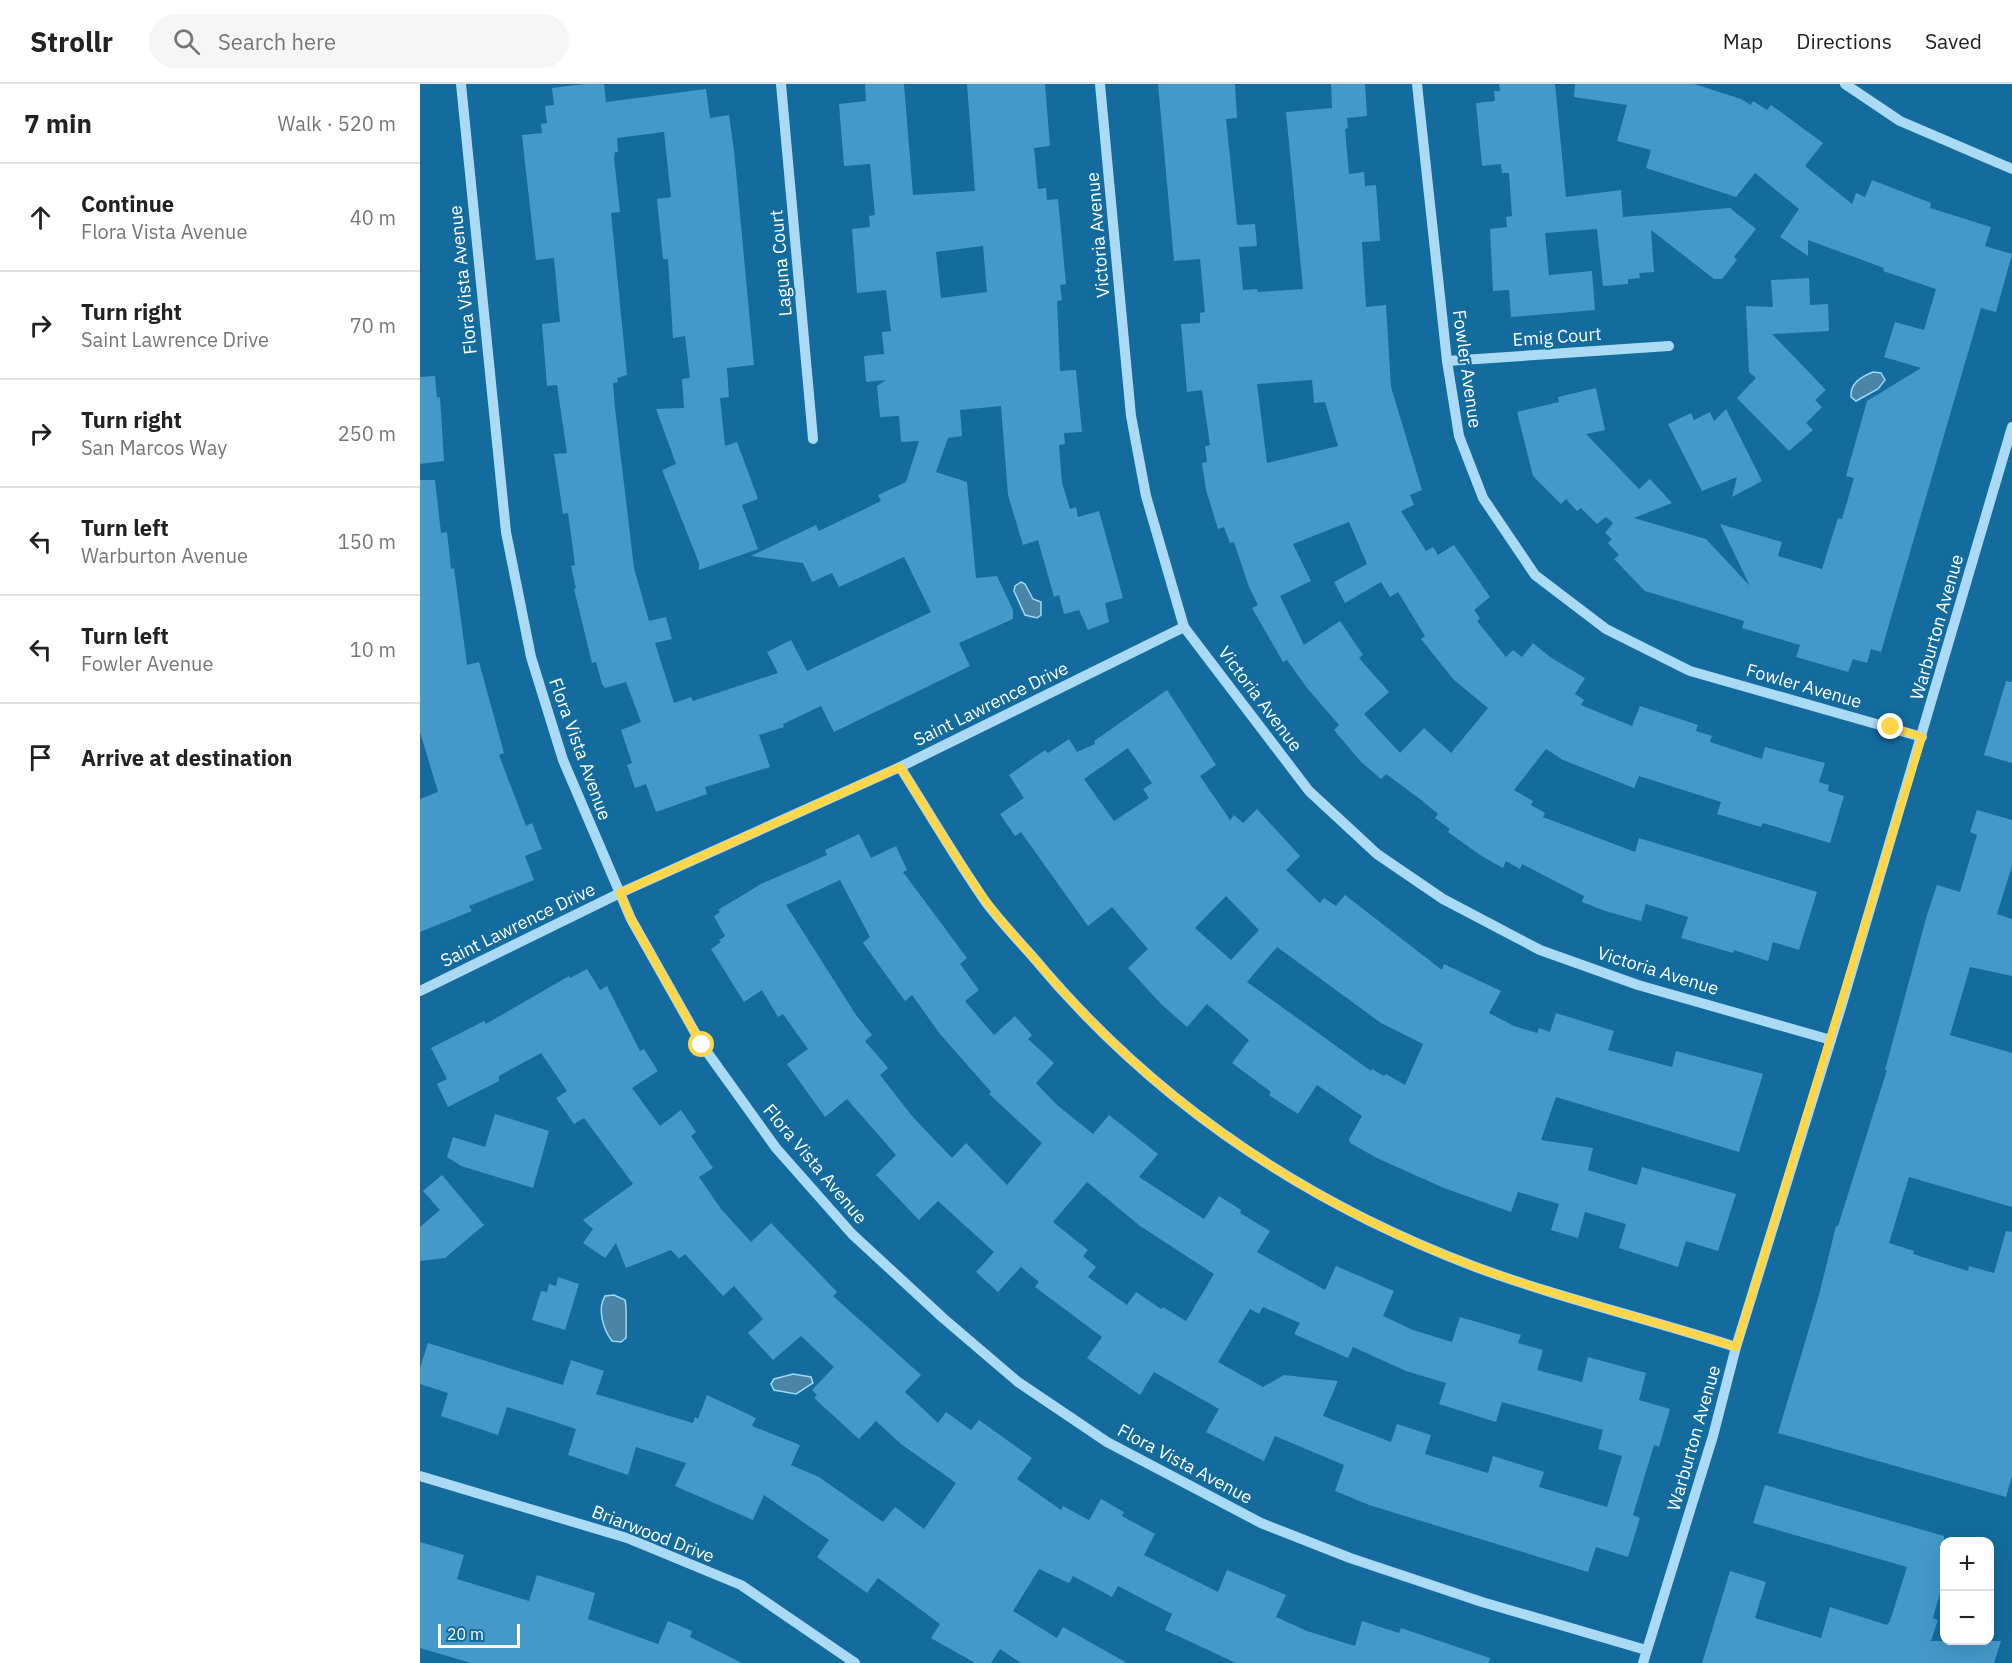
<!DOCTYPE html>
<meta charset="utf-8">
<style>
:root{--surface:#fff;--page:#f6f6f6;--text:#222;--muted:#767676;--line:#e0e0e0}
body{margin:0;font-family:"IBM Plex Sans",sans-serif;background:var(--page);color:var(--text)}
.controls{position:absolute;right:18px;bottom:18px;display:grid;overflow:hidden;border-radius:12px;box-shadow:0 6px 24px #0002}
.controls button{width:54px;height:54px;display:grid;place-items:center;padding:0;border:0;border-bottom:2px solid var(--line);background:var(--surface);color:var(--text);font:30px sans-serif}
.scale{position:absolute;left:18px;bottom:15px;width:82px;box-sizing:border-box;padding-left:6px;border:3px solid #fff;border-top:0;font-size:16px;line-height:21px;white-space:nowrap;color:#fff;-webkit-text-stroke:4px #136b9e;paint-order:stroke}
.stop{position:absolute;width:18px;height:18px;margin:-14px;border:4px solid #ffd54a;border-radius:50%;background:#fff}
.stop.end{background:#ffd54a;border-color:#fff;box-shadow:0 2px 6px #0008}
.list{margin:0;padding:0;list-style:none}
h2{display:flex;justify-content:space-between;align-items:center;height:78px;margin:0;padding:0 24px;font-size:26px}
h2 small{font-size:20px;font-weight:400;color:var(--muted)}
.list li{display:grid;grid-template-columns:39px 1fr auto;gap:18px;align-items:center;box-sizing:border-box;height:108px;padding:0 24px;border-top:2px solid var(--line)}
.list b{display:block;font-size:22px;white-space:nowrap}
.list p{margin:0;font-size:20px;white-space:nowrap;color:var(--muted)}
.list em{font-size:20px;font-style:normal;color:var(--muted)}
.icon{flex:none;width:33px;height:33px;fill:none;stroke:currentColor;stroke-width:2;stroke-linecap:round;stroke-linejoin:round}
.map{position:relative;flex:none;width:1592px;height:1579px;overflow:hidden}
header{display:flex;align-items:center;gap:36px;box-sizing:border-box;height:84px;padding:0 30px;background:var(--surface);border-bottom:2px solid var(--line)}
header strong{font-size:28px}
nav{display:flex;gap:33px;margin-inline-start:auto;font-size:21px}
.search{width:420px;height:54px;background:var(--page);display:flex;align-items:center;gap:15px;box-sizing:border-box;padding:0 21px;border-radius:33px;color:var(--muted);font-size:22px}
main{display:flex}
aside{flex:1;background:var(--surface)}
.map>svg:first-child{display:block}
.water{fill:#4a85a8;stroke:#9dd8f7;stroke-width:1.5}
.building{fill:#4599c8;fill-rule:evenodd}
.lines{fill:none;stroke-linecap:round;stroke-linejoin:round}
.minor{stroke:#aadaf4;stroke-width:10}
.route{stroke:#ffd54a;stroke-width:8}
.labels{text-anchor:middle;stroke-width:4.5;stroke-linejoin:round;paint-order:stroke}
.street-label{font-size:18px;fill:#fff;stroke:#136b9e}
</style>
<header>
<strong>Strollr</strong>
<div class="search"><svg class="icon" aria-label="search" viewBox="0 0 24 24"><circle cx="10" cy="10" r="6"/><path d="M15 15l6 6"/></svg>Search here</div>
<nav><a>Map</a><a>Directions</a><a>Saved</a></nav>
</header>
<main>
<aside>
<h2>7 min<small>Walk · 520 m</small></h2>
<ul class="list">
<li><svg class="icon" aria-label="ahead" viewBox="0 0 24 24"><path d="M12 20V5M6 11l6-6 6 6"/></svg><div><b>Continue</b><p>Flora Vista Avenue</p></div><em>40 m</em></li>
<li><svg class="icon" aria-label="right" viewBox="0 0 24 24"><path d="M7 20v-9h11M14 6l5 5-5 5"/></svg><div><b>Turn right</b><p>Saint Lawrence Drive</p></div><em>70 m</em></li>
<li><svg class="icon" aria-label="right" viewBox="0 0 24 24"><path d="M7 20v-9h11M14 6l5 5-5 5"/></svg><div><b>Turn right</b><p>San Marcos Way</p></div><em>250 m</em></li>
<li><svg class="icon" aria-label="left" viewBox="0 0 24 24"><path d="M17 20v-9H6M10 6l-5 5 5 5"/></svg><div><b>Turn left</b><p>Warburton Avenue</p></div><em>150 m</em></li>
<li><svg class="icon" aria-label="left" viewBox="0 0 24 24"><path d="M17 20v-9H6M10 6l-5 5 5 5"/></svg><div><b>Turn left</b><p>Fowler Avenue</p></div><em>10 m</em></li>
<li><svg class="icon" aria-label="arrive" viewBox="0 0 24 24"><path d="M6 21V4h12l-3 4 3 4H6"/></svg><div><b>Arrive at destination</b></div></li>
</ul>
</aside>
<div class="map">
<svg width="1592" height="1579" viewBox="0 0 1592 1579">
<rect width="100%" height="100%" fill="#136b9e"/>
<g class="water">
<path d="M1453 288 1461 289 1465 296 1458 305 1436 317 1431 313C1430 299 1441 293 1453 288Z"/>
<path d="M601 498 605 500 613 515 621 518V531L617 534 605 531 594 507 595 502Z"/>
<path d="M194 1211 205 1216C207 1223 206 1245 206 1254L201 1258 192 1257C183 1245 177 1225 185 1212Z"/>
<path d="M373 1290 391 1293 393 1299 376 1310 354 1306 351 1300 354 1295Z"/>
</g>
<g class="building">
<path d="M165 0H184L186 18 286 5 290 34 309 31 314 66 334 281 307 284 309 313 300 314 305 362 317 358 338 415 322 421 338 465 279 486V479L242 386 256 380 236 325 264 324 262 295 270 294 265 252 253 254 248 175H243L237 115 251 113 244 48 197 54 198 68H195L194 74 200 128 191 129 207 291 197 294 198 298 193 299 195 324 214 484 229 537 246 533 252 555 235 559 254 619 271 613 273 617 358 589 347 568 371 556 387 587 511 528 484 473 419 503 412 489 392 498 383 479 331 472 396 441 399 447 461 417 458 411 486 398 499 357 481 358 479 332 460 333 457 302 466 296 446 298 444 272 464 270 462 248 471 247 466 206 437 209 432 145 450 143 449 132 455 131 450 80 424 82 419 20 446 17 445 0H484L493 111 555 107 547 0H625L630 62 614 64 618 105 626 104 627 116 638 115 646 200 640 201 642 216 637 217 640 287 656 286 662 348 644 349 645 360 639 361 642 399 650 425 656 423 658 433 679 427 703 514 685 519 689 538 668 546 659 526 644 530 639 511 634 513 618 456 603 461 588 411 581 322 540 326 542 352 528 354 516 388 547 398 556 494 577 492 593 526V535L539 559 550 582 414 648 401 622 363 640 364 643 339 651 350 683 285 703 287 710 236 728 226 700 215 704 207 681 212 679 201 646 221 638 206 598 185 604 182 600 176 578 172 579 154 505 156 504 151 482 155 481 148 429 143 430 134 370 147 369 137 301 127 302 122 240 140 238 134 174 116 176 105 79 102 51 122 49 121 40 127 39 125 22 134 21 132 4ZM563 162 567 208 521 214 516 168Z"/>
<path d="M738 0H815L817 34 806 35 817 141 835 140 837 162 819 163 823 206 837 205 838 208 883 205 866 28 912 24 911 0H945L947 32 927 34 928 44 925 45 929 90 944 88 945 102 956 101 960 157 942 158 946 223 966 221 971 303 1002 406 990 411 994 421 981 427 1006 467 1013 463 1018 471 1034 461 1070 513 1054 526 1060 534 1057 537 1086 573 1093 566 1102 573 1113 559 1130 573 1165 594 1155 610 1164 616 1161 621 1212 642 1220 622 1278 641 1276 647 1292 652 1290 658 1342 675 1345 663 1405 679 1399 698 1409 701 1408 707 1424 712 1410 759 1343 739 1341 743 1297 730 1301 718 1219 692 1214 704 1143 676 1126 665 1094 706 1113 717 1111 721 1125 729 1123 733 1215 768 1219 754 1397 808 1379 866 1353 858 1348 877 1314 866 1313 869 1261 854 1268 833 1226 820 1221 837 1185 827 1162 818 1164 812 1102 780 1100 785 1086 777 1083 784 1060 771 1028 748 1030 745 1015 734 1018 730 1000 715 966 690 961 695 941 678 914 646 919 641 887 604 867 576 863 578 832 524 838 521 829 503 814 458 810 459 804 443 798 445 786 406 782 379 787 378 785 362 790 361 782 306 767 308 761 240 780 239V229L785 228 780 175 754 177ZM892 296 894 319 905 318 918 362 847 379 837 300ZM929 438 947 480 914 498 925 519 961 498 970 513 978 508 1005 552 1001 555 1034 596 1068 624 1031 669 1004 644 980 669 944 630 969 608 939 574 943 571 920 537 884 561 860 512 891 497 873 460Z"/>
<path d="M1079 0H1135L1146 113 1201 106 1203 133 1310 124 1336 145 1314 173 1317 176 1302 195H1294L1231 146 1234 188 1219 189 1220 194 1208 195V200L1183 202 1177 145 1125 149 1129 191 1172 187 1175 226 1091 233 1089 206 1073 207 1070 145 1087 143 1086 133 1092 132 1089 89H1082L1081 80 1062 82 1056 19 1075 17 1074 7H1080Z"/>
<path d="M1155 0H1274L1321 15 1331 21 1333 17 1347 26 1351 21 1403 59 1385 82 1432 120 1436 109 1445 113 1452 96 1511 119 1510 124 1571 143 1565 162 1592 170 1576 228 1561 224 1461 568 1451 565 1447 579 1433 575 1428 588 1376 573 1380 561 1322 544 1324 537 1225 507 1194 475 1199 471 1188 459 1192 455 1185 449 1193 439 1186 433 1177 440 1161 424 1157 427 1146 415 1141 420 1113 392 1097 328 1139 318 1138 313 1176 304 1185 346 1166 350 1219 405 1230 395 1252 419 1214 434 1286 455 1330 502 1300 440 1362 458 1358 472 1402 485 1418 434 1422 435 1434 394 1426 392 1447 317 1501 284 1464 273 1475 238 1504 246 1516 205 1463 187 1464 184 1388 156V172L1360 153 1379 125 1335 89 1316 113 1226 84 1231 66 1197 57 1207 21 1154 13Z"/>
<path d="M1389 194 1390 221 1408 220 1409 247 1352 250 1406 306 1395 316 1402 323 1386 339 1393 346 1369 367 1317 314 1336 294 1329 288 1326 222 1353 223 1351 196Z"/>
<path d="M15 292 17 314 20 313 24 377 0 380V293Z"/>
<path d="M1306 325 1342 397 1312 413 1317 393 1282 407 1248 340 1271 329 1274 336 1290 328 1294 337Z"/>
<path d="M0 396H15L21 449 27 448 31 485 34 484 47 581 59 578 84 669 79 671 106 742 112 739 122 765 105 772 114 796 49 822 52 827 0 848V715L18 708 0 648Z"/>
<path d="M1586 597 1592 598V679L1564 671Z"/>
<path d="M747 606 796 681 780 692 810 736 814 731 823 739 837 725 880 772 866 786 900 819 904 814 916 822 925 811 1022 886 1024 880 1081 907 1069 929 1094 942 1117 949 1119 944 1130 948 1136 929 1194 947 1188 966 1252 983 1256 967 1343 990 1319 1068 1136 1013 1121 1056 1173 1064 1168 1086 1217 1101 1222 1083 1316 1110 1298 1167 1266 1157 1258 1183 1199 1164 1206 1140 1165 1128 1158 1154 1131 1146 1139 1120 1098 1108 1091 1128 1024 1104 959 1075 930 1059 929 1055 942 1032 897 1001 878 1030 849 1011 851 1008 812 979 829 956 787 920 767 943 741 920 708 884 728 865 692 823 668 842 601 748 595 752 580 730 604 714 589 691 625 666 628 669 649 655 657 668 675 660 674 657ZM708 664 732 699 723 705 729 714 694 737 664 695ZM806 812 839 846 811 876 775 844ZM857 863 961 939 1003 960 985 1001 966 990 964 992 952 985 951 987 827 898Z"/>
<path d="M1557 726 1592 736V782L1577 830 1592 835V892L1550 883 1530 951 1592 969V1123L1489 1093 1469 1159 1494 1167 1493 1170 1548 1187 1549 1182 1574 1189 1586 1147 1592 1148V1392L1586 1413 1358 1349 1399 1211 1416 1142H1418L1467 986H1465L1507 831 1517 801 1540 808 1557 751 1550 748Z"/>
<path d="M439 750 451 774 476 762 487 786 483 788 547 874 540 880 559 906 545 917 574 951 595 932 612 951 608 955 634 979 616 999 637 1021 673 1050 689 1031 738 1070 719 1093 784 1135 799 1112 821 1126 820 1129 850 1147 837 1168 905 1206 916 1182 974 1207 963 1232 993 1246 1032 1258 1040 1233 1101 1251 1098 1259 1123 1266 1117 1286 1162 1298 1168 1273 1226 1289 1219 1316 1250 1325 1239 1363 1234 1361 1213 1431 1220 1434 1208 1473 1176 1463 1168 1488 949 1421 915 1407 924 1381 855 1352 844 1377 786 1348 799 1325 734 1288 720 1311 667 1274 682 1253 615 1203 619 1198 601 1183 578 1208 556 1188 574 1168 518 1117 499 1136 456 1091 476 1071 427 1015 405 1033 367 980 388 965 363 930 358 933 342 906 324 918 291 865 301 858 299 856 305 852 294 832 300 828 298 826 341 800 407 771 405 766ZM420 796 450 853 443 859 485 917 492 911 520 950 571 1008 569 1010 622 1059 587 1101 546 1059 532 1074 492 1032 460 991 468 984 445 957 452 951 436 931 366 821ZM667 1098 720 1142 794 1190 766 1237 743 1223 741 1225 716 1208 707 1221 668 1193 676 1183 663 1172 668 1166 633 1138ZM843 1223 880 1239 874 1250 928 1274 933 1263 986 1287 1026 1299 1019 1320 1076 1338 1082 1318 1183 1346 1178 1365 1202 1372 1187 1423 1119 1403 1124 1388 1073 1372 1068 1389 1005 1370 1011 1351 977 1340 971 1358 903 1332 918 1297 864 1291 843 1303 798 1278 830 1225 839 1230Z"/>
<path d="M167 885 180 906 187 902 220 967 224 965 238 987 212 1004 240 1042 261 1026 276 1048 271 1052 293 1084 279 1093 301 1125 331 1158 351 1139 417 1208 413 1212 501 1291 485 1308 518 1339 526 1328 551 1346 559 1336 612 1374 597 1395 641 1426 643 1422 669 1436 681 1415 704 1428 702 1432 735 1450 724 1471 798 1508 807 1486 866 1511 856 1533 887 1547 935 1562 942 1537 979 1549 981 1544 1070 1574 1069 1579H816L745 1546 752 1530 698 1502 692 1513 653 1492 649 1499 619 1485 593 1527 637 1554 643 1543 707 1579H601L580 1565 571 1579H555L511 1554 520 1540 458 1494 447 1509 397 1473 409 1456 344 1411 333 1436 255 1402 266 1379 216 1363 208 1391 148 1371 156 1345 132 1337 87 1323 78 1351 21 1332 28 1309 0 1300V1284L8 1259 143 1301 151 1276 184 1287 176 1310 273 1339 275 1333 278 1335 287 1311 336 1334 332 1342 380 1361 371 1381 399 1393 463 1438 475 1423 504 1445 536 1399 481 1360 456 1337 439 1355 394 1314 397 1311 392 1306 414 1283 381 1252 353 1276 328 1249 343 1235 314 1202 303 1212 265 1170 259 1175 251 1166 206 1184 196 1159 185 1174 163 1159 173 1145 163 1136 213 1100 164 1034 154 1040 136 1014 147 1007 121 969 79 992V997L28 1023 17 1000 27 995 11 964 64 937 66 940 149 892 150 894Z"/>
<path d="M75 1030 129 1047 113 1104 41 1082 27 1073 33 1053 65 1063Z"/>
<path d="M22 1091 64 1141 25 1174 0 1177V1143L20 1126 3 1107Z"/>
<path d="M138 1193 159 1200 145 1246 112 1236 121 1207 127 1208 129 1200 136 1202Z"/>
<path d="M1345 1401 1524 1452V1495L1513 1534 1518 1536 1511 1557H1581L1574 1579H1282L1310 1487 1346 1498 1335 1534 1401 1554 1410 1523 1467 1541 1470 1537 1487 1483 1333 1439Z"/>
<path d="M0 1458 44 1471 37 1495 109 1517 117 1491 175 1509 168 1535 238 1560 248 1537 272 1547 270 1553 322 1579H51L0 1564Z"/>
</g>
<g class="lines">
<g class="minor">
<path d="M41 0 86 448 111 573 143 676 211 835 282 961 356 1064 432 1150 523 1234 598 1298 687 1358 841 1439 930 1474 1062 1518 1226 1566"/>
<path d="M361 0 393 355"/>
<path d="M680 0 711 332 726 412 764 543 889 707 957 770 1023 815 1120 866 1218 901 1411 956"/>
<path d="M997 0 1027 277 1039 352 1063 414 1115 491 1186 545 1270 587 1502 653"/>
<path d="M1425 0 1480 37 1592 85"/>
<path d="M1027 277 1249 262"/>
<path d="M480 683C508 727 535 774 565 817 579 836 597 855 613 873 732 1016 879 1116 1053 1182 1139 1214 1229 1235 1316 1263"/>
<path d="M0 907 200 809 480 683 764 543"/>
<path d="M0 1392 207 1454 321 1501 435 1579"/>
<path d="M1223 1579 1293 1352 1316 1263 1422 920 1592 343"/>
</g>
</g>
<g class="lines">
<path class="route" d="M282 961 211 835 200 809 480 683C508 727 535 774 565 816 579 836 597 855 613 873 732 1016 879 1116 1053 1182 1139 1214 1229 1235 1316 1263L1502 653 1471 643"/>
</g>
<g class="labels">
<g class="street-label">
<text transform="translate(678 151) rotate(-95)" y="6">Victoria Avenue</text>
<text transform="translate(361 179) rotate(-95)" y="6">Laguna Court</text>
<text transform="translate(43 196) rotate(-96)" y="6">Flora Vista Avenue</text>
<text transform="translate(1137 253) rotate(-4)" y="6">Emig Court</text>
<text transform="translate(1047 285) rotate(82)" y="6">Fowler Avenue</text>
<text transform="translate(1517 543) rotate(-74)" y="6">Warburton Avenue</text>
<text transform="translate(1384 602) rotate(16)" y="6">Fowler Avenue</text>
<text transform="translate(840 615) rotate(53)" y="6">Victoria Avenue</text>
<text transform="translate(571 620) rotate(-26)" y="6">Saint Lawrence Drive</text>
<text transform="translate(160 665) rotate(70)" y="6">Flora Vista Avenue</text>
<text transform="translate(98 841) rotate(-26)" y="6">Saint Lawrence Drive</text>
<text transform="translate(1238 887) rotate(17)" y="6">Victoria Avenue</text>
<text transform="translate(395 1080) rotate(50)" y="6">Flora Vista Avenue</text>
<text transform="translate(1274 1354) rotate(-74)" y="6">Warburton Avenue</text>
<text transform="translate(765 1380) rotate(28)" y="6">Flora Vista Avenue</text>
<text transform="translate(233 1450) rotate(21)" y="6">Briarwood Drive</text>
</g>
</g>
</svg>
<div class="controls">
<button>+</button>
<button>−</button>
</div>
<div class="scale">20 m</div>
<div class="stop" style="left:282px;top:961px"></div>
<div class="stop end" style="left:1471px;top:643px"></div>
</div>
</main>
